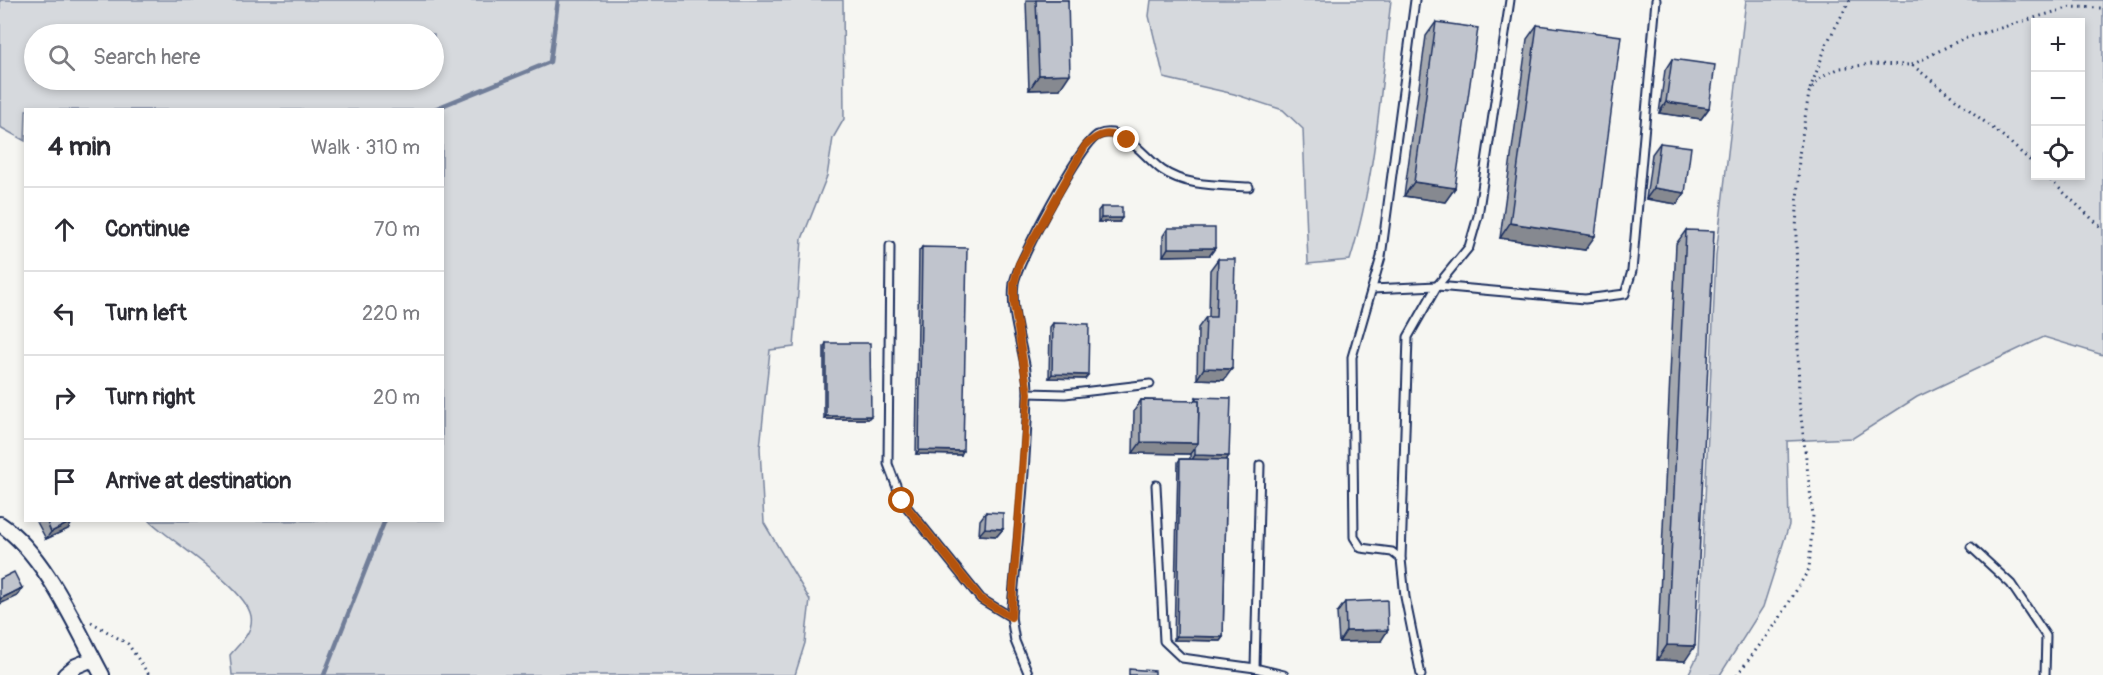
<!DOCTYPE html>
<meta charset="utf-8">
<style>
:root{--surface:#fff;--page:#f2f2f3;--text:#2b2b33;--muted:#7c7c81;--line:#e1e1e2}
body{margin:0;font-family:Pangolin,sans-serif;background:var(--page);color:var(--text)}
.controls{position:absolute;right:18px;top:18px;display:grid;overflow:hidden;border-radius:0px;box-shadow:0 3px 9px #0003}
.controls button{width:54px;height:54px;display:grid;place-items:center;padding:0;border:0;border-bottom:2px solid var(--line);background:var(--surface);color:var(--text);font:30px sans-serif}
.stop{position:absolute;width:18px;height:18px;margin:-14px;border:4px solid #b45309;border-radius:50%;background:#fff}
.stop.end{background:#b45309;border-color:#fff;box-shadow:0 2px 6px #0008}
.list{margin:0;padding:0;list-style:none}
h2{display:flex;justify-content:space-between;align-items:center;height:78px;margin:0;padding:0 24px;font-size:26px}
h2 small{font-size:20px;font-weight:400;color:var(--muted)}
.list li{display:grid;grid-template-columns:39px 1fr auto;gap:18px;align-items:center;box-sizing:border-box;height:84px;padding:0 24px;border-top:2px solid var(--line)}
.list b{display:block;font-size:22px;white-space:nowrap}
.list em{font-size:20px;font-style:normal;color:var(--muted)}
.icon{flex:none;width:33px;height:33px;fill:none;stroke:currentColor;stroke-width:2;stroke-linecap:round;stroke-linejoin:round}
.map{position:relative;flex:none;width:2103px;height:675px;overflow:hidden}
.search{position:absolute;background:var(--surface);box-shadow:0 3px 9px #0003;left:24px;top:24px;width:420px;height:66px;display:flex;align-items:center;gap:15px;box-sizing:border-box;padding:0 21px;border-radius:33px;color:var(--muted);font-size:22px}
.panel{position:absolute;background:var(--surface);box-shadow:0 3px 9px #0003;left:24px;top:108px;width:420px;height:414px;border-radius:0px}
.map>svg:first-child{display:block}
.green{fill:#d6d9dd;stroke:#78849e;stroke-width:1.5;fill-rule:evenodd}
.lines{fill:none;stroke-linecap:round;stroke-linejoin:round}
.stream{stroke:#717e99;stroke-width:4.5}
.lane-casing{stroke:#1b2f5e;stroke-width:11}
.street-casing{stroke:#1b2f5e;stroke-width:18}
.path{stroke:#1b2f5e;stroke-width:3;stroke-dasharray:1.5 4.5;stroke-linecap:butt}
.lane{stroke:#f6f6f2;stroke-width:7}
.street{stroke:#f6f6f2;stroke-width:14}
.wall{fill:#a5a9b0;stroke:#1b2f5e;stroke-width:1.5}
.shaded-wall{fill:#868990;stroke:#1b2f5e;stroke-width:1.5}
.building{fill:#c0c4cd;stroke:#1b2f5e;stroke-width:1.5}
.route{stroke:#b45309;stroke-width:8}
</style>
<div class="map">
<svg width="2103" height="675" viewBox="0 0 2103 675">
<rect width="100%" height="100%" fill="#f6f6f2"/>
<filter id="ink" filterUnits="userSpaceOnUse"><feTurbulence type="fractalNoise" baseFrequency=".0167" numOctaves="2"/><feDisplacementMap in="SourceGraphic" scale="12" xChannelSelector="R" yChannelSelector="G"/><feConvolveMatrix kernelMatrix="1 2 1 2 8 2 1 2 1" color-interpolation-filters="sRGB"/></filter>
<g filter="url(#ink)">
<g class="green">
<path d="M0 0H843L844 119 833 138 827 176 802 239 794 347 770 350 760 448 764 523 810 600 805 643 795 675H232L230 655C239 644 254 632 251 616 246 588 172 542 150 521L442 520V110H26L25 141 0 127ZM434 34V80H34V34Z"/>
<path d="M1151 0H1391C1381 86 1376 177 1350 260L1308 264 1303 129 1283 110 1234 94 1164 78 1149 16Z"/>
<path d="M1746 0H2103V355L2044 337 1917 397 1853 438 1787 441 1789 525 1763 607 1720 675H1688L1698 655 1716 255ZM2080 22V176H2036V22Z"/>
</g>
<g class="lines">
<g class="stream">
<path d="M432 110 550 62 558 0"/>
<path d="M324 675 385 520"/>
</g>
<g class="lane-casing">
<g id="lane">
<path d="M1415 0 1381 257 1352 357 1354 537 1361 548 1392 552 1401 559 1405 597 1421 675"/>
<path d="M890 246 888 464 902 501 981 599 1011 617 1015 641 1029 675"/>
<path d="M1372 289 1437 286 1585 299 1625 294 1632 271 1656 0"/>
<path d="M1028 393 1065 394 1150 384"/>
<path d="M1156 485 1164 641 1182 658 1255 668 1284 675"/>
<path d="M1971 547 2011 584 2046 636 2045 675"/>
<path d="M1401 559 1408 337 1437 286 1469 247 1478 216 1510 0"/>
<path d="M1011 617C1018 543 1026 469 1028 395 1029 358 1009 321 1014 283 1017 263 1082 141 1098 135 1123 124 1144 157 1162 170 1186 187 1221 185 1249 187"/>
<path d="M1255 668 1260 465"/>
</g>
</g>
<g class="street-casing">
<g id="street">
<path d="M0 524C45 554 76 627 102 675"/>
<path d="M65 675 76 666 93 659"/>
</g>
</g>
<g class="path">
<path d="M1912 65 1960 40 2071 7 2103 8"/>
<path d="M1810 89 1828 41 1850 0"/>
<path d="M2046 176 2103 229"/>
<path d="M91 622 128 644 149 675"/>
<path d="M1737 675 1778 621 1809 569 1813 515 1799 401 1796 232 1799 155 1809 93 1821 77 1840 68 1873 64 1912 65 2004 137 2036 166"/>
</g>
<use href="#lane" class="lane"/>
<use href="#street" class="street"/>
</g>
<g class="wall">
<path d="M1026 0H1068L1060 89 1029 90Z"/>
<path d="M1436 22 1455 188 1445 202 1404 196 1426 36Z"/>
<path d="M1537 25 1585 250 1500 238 1527 39Z"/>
<path d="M1672 59 1709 108 1701 119 1659 113 1665 70Z"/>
<path d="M1660 143 1677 204 1646 199 1652 154Z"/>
<path d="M1101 207 1119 222H1098V211Z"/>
<path d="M1168 228 1215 248 1210 255 1163 256V236Z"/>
<path d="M1686 230 1685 661 1657 660 1676 244Z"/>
<path d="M922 247 961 455 916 454 919 251Z"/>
<path d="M1218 259 1224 380 1197 379 1198 328 1206 317H1209L1210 270Z"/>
<path d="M1053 323 1085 379 1049 378 1050 327Z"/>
<path d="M826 343 868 419H824V347Z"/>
<path d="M1196 397 1227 460 1223 637 1220 641 1174 640 1178 462 1180 459H1190V454L1133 453 1134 411 1141 400 1194 401Z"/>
<path d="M986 512 1003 529 997 536 979 535 980 520Z"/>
<path d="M39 520H73V521L68 529 46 539 37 522Z"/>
<path d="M1345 602 1381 641 1339 642 1337 613Z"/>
</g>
<g class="shaded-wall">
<path d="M1070 74 1060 89 1029 90 1039 75Z"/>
<path d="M1666 102 1709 108 1701 119 1659 113Z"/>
<path d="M1414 182 1455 188 1445 202 1404 196Z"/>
<path d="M1654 188 1685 193 1677 204 1646 199Z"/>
<path d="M1101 218H1122L1119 222H1098Z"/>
<path d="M1510 223 1595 236 1585 250 1500 238Z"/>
<path d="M1168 248H1215L1210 255 1163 256Z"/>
<path d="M1204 368 1232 369 1224 380 1197 379Z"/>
<path d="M1052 374 1088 375 1085 379 1049 378Z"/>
<path d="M826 416H871L868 419H824Z"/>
<path d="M1141 442 1198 443 1190 454 1133 453Z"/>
<path d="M919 450 963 451 961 455 916 454Z"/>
<path d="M1195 455 1229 456 1224 463H1190Z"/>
<path d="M73 521 68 529 46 539 51 532Z"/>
<path d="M985 528 1003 529 997 536 979 535Z"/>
<path d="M22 588 17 596 0 604V599Z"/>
<path d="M1388 630 1381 641 1339 642 1346 631Z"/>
<path d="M1177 636 1223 637 1220 641 1174 640Z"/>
<path d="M1667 645 1695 646 1685 661 1657 660Z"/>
</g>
<g class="building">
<path d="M1036 0H1068L1070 74 1039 75Z"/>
<path d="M1436 22 1478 28 1455 188 1414 182Z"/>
<path d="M1537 25 1621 36 1595 236 1510 223Z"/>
<path d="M1672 59 1715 65 1709 108 1666 102Z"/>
<path d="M1660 143 1691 147 1685 193 1654 188Z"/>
<rect x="1101" y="207" width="21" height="11"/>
<rect x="1168" y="228" width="47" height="20"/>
<path d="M1686 230 1714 231 1695 646 1667 645Z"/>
<path d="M922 247 967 248 963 451 919 450Z"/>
<path d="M1218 259H1235L1232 369 1204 368 1206 317H1216Z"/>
<path d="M1053 323 1089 324 1088 375 1052 374Z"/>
<path d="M826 343H870L871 416H826Z"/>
<path d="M1196 397 1231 398 1229 456 1195 455V447L1198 443 1199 401H1196Z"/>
<path d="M1141 400 1199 401 1198 443 1141 442Z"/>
<path d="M1180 459 1227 460 1223 637 1177 636Z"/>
<path d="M986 512 1003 513V529L985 528Z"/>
<path d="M46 520H73V521L51 532Z"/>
<path d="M14 572 22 588 0 599V579Z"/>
<path d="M1387 600 1388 630 1346 631 1345 602Z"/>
<path d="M1129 669 1155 671V675H1129Z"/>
</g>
</g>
<g class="lines" filter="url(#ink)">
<path class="route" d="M902 501 981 599 1011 617 1028 393 1014 304V284L1019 264 1085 146C1100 132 1109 131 1127 140"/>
</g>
</svg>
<div class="controls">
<button>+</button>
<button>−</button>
<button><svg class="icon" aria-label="locate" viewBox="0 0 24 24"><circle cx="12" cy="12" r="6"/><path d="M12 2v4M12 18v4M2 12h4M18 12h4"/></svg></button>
</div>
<div class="stop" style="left:902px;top:501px"></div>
<div class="stop end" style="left:1127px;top:140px"></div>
<div class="search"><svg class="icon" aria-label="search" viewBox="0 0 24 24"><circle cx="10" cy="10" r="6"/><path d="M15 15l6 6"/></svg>Search here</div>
<section class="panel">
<h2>4 min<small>Walk · 310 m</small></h2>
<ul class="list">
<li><svg class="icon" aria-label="ahead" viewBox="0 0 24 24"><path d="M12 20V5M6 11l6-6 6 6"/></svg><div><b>Continue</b></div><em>70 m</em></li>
<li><svg class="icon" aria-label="left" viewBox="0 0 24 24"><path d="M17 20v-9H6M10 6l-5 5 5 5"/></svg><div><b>Turn left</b></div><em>220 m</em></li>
<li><svg class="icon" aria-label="right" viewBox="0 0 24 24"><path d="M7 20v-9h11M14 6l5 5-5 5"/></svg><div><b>Turn right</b></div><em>20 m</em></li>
<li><svg class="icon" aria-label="arrive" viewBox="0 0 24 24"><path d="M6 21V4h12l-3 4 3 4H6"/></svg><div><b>Arrive at destination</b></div></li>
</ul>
</section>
</div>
